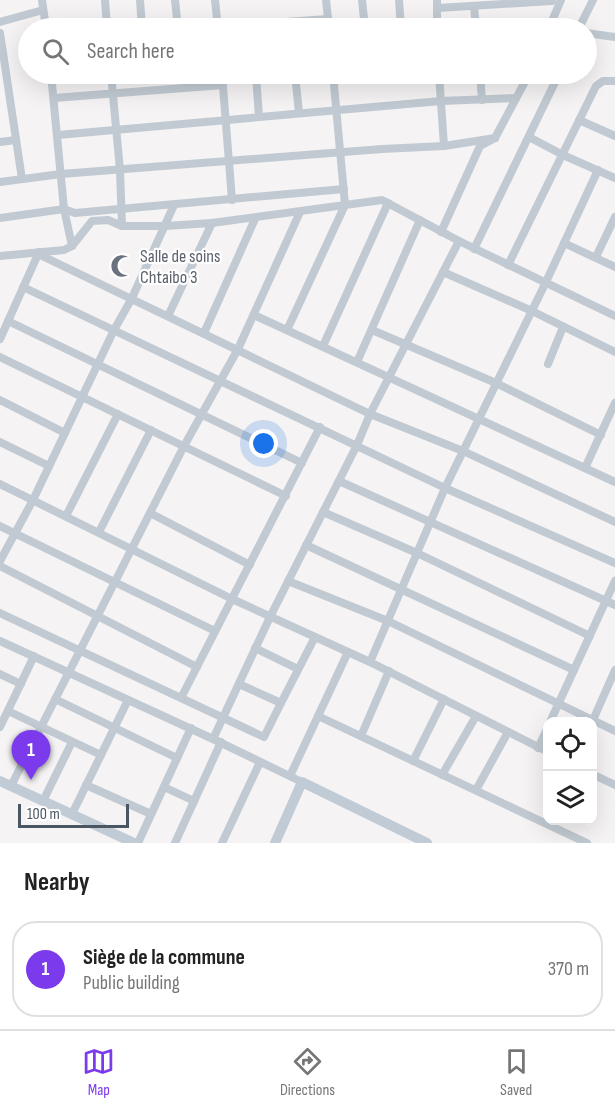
<!DOCTYPE html>
<meta charset="utf-8">
<style>
:root{--surface:#fff;--page:#f6f6f6;--text:#222;--muted:#767676;--line:#e0e0e0;--accent:#7c3aed}
body{margin:0;font-family:"Sofia Sans Condensed",sans-serif;background:var(--page);color:var(--text)}
.controls{position:absolute;right:18px;bottom:18px;display:grid;overflow:hidden;border-radius:12px;box-shadow:0 6px 24px #0002}
.controls button{width:54px;height:54px;display:grid;place-items:center;padding:0;border:0;border-bottom:2px solid var(--line);background:var(--surface);color:var(--text);font:30px sans-serif}
.scale{position:absolute;left:18px;bottom:15px;width:111px;box-sizing:border-box;padding-left:6px;border:3px solid #4a5661;border-top:0;font-size:16px;line-height:21px;white-space:nowrap;color:#4a5661;-webkit-text-stroke:4px #fff;paint-order:stroke}
.you{position:absolute;left:264px;top:444px;width:21px;height:21px;margin:-15px;border:4px solid #fff;border-radius:50%;background:#1a73e8;box-shadow:0 0 0 9px #1a73e833}
.badge{display:grid;place-items:center;width:39px;height:39px;border-radius:50%;background:var(--accent);color:#fff;font-size:20px;font-weight:700}
.pin{position:absolute;translate:-50% -50px;filter:drop-shadow(0 2px 3px #0008)}
.pin::after{content:'';position:absolute;top:32px;width:21px;height:18px;background:inherit;clip-path:polygon(0 0,100% 0,50% 100%)}
.list{margin:0;padding:0;list-style:none}
h2{display:flex;justify-content:space-between;align-items:center;height:78px;margin:0;padding:0 24px;font-size:26px}
h2 small{font-size:20px;font-weight:400;color:var(--muted)}
.list li{display:grid;grid-template-columns:39px 1fr auto;gap:18px;align-items:center;box-sizing:border-box;height:96px;margin:0 12px 12px;padding:0 12px;border:2px solid var(--line);border-radius:24px}
.list b{display:block;font-size:22px;white-space:nowrap}
.list p{margin:0;font-size:20px;white-space:nowrap;color:var(--muted)}
.list em{font-size:20px;font-style:normal;color:var(--muted)}
.icon{flex:none;width:33px;height:33px;fill:none;stroke:currentColor;stroke-width:2;stroke-linecap:round;stroke-linejoin:round}
.map{position:relative;flex:none;width:615px;height:843px;overflow:hidden}
.search{position:absolute;background:var(--surface);box-shadow:0 6px 24px #0002;left:18px;right:18px;top:18px;height:66px;display:flex;align-items:center;gap:15px;box-sizing:border-box;padding:0 21px;border-radius:33px;color:var(--muted);font-size:22px}
.sheet{height:186px;background:var(--surface)}
nav{display:flex;justify-content:space-around;align-items:center;box-sizing:border-box;height:84px;border-top:2px solid var(--line);background:var(--surface);font-size:16px;color:var(--muted)}
nav a{display:grid;justify-items:center;gap:3px}
nav .on{color:var(--accent)}
.map>svg:first-child{display:block}
.lines{fill:none;stroke-linecap:round;stroke-linejoin:round}
.street{stroke:#c1cad2;stroke-width:8}
.secondary{stroke:#c1cbd6;stroke-width:10}
.labels{text-anchor:middle;stroke-width:4.5;stroke-linejoin:round;paint-order:stroke}
.worship-label{font-size:18px;fill:#5b616d;stroke:#fff;text-anchor:start}
</style>
<div class="map">
<svg width="615" height="843" viewBox="0 0 615 843">
<rect width="100%" height="100%" fill="#f5f3f3"/>
<g class="lines">
<g class="street">
<path d="M42 0 46 28"/>
<path d="M105 0 107 28"/>
<path d="M140 0 142 28"/>
<path d="M175 0 178 28"/>
<path d="M215 0 218 28"/>
<path d="M326 0 329 28"/>
<path d="M362 0 365 28"/>
<path d="M399 0 401 28"/>
<path d="M437 0V28"/>
<path d="M474 6 476 28"/>
<path d="M438 8 552 1"/>
<path d="M0 22 43 10"/>
<path d="M218 27 328 19"/>
<path d="M394 28 437 25"/>
<path d="M549 28 561 0"/>
<path d="M579 28 593 0"/>
<path d="M0 33 22 179"/>
<path d="M586 33 615 37"/>
<path d="M51 74 64 209 72 246"/>
<path d="M111 74 120 170 122 226"/>
<path d="M222 74 232 200"/>
<path d="M256 74 259 117"/>
<path d="M295 74 299 113"/>
<path d="M439 74 444 146"/>
<path d="M480 74 482 100"/>
<path d="M54 98 223 85"/>
<path d="M579 120 615 136"/>
<path d="M58 135 441 101 516 98"/>
<path d="M529 137 563 155 615 178"/>
<path d="M0 142 16 140"/>
<path d="M0 182 61 174 382 149 444 146 495 138"/>
<path d="M0 218 64 209 75 213 344 189"/>
<path d="M441 232 480 146 495 138 529 74"/>
<path d="M564 243 615 267"/>
<path d="M474 249 559 74"/>
<path d="M38 254 370 414 463 451 615 522"/>
<path d="M0 256 64 250 72 246 92 221 108 220 122 226H165L212 223 382 200 459 241 615 316"/>
<path d="M596 257 615 217"/>
<path d="M508 265 596 86 603 81H615"/>
<path d="M443 272 532 311 615 352"/>
<path d="M23 287 445 488 615 563"/>
<path d="M254 315 615 482"/>
<path d="M168 316 212 223"/>
<path d="M8 321 302 463"/>
<path d="M287 330 345 205 333 74"/>
<path d="M372 330 496 383 601 435"/>
<path d="M204 333 255 219"/>
<path d="M0 339 39 252"/>
<path d="M323 346 388 203"/>
<path d="M0 357 286 496"/>
<path d="M357 362 420 220"/>
<path d="M548 364 563 327"/>
<path d="M0 400 65 433"/>
<path d="M0 442 49 466"/>
<path d="M585 468 615 403"/>
<path d="M339 481 615 605"/>
<path d="M0 484 232 599 370 662 548 752"/>
<path d="M323 512 417 553 590 636"/>
<path d="M150 513 250 565"/>
<path d="M66 516 118 414"/>
<path d="M0 526 215 631"/>
<path d="M99 532 151 430"/>
<path d="M306 545 574 670"/>
<path d="M0 561 33 500 114 330 132 298 174 205"/>
<path d="M0 566 197 667"/>
<path d="M288 581 388 621 615 731"/>
<path d="M0 613 264 737 281 703"/>
<path d="M0 641 213 739 302 782"/>
<path d="M255 648 298 669"/>
<path d="M370 662 445 488 545 284 598 170"/>
<path d="M0 674 21 684"/>
<path d="M239 684 281 703 315 637"/>
<path d="M181 698 320 427"/>
<path d="M55 699 177 758"/>
<path d="M8 711 101 755"/>
<path d="M318 716 587 843"/>
<path d="M593 720 615 670"/>
<path d="M550 722 615 581"/>
<path d="M0 727 34 656"/>
<path d="M361 736 389 671"/>
<path d="M213 739 270 617 357 445 370 414 459 241"/>
<path d="M538 748 548 727"/>
<path d="M413 761 444 699"/>
<path d="M592 774 615 785"/>
<path d="M442 775 476 716"/>
<path d="M290 776 348 652"/>
<path d="M86 785 151 814"/>
<path d="M11 786 184 446 238 349 300 212"/>
<path d="M164 787 194 801"/>
<path d="M476 790 508 732"/>
<path d="M43 801 72 742"/>
<path d="M72 814 128 700"/>
<path d="M138 843 191 728"/>
<path d="M175 843 221 742"/>
<path d="M222 843 260 762"/>
</g>
<g class="secondary">
<path d="M0 781 134 843"/>
<path d="M275 843 302 782 427 843"/>
</g>
</g>
<defs>
<g id="mosque-bare" transform="scale(1.8)"><path d="M3.5-4.9A6 6 0 1 0 3.5 4.9A5 5 0 1 1 3.5-4.9Z" fill="#6b7280" stroke="#fff" stroke-width="2.5" paint-order="stroke"/></g>
</defs>
<g fill-rule="evenodd">
<use href="#mosque-bare" x="122" y="266"/>
</g>
<g class="labels">
<g class="worship-label">
<text x="140" y="262">Salle de soins<tspan x="140" dy="21">Chtaibo 3</tspan></text>
</g>
</g>
</svg>
<div class="controls">
<button><svg class="icon" aria-label="locate" viewBox="0 0 24 24"><circle cx="12" cy="12" r="6"/><path d="M12 2v4M12 18v4M2 12h4M18 12h4"/></svg></button>
<button><svg class="icon" aria-label="layers" viewBox="0 0 24 24"><path d="M12 4l9 5-9 5-9-5zM3 14l9 5 9-5"/></svg></button>
</div>
<div class="scale">100 m</div>
<div class="you"></div>
<div class="pin badge" style="left:31px;top:780px">1</div>
<div class="search"><svg class="icon" aria-label="search" viewBox="0 0 24 24"><circle cx="10" cy="10" r="6"/><path d="M15 15l6 6"/></svg>Search here</div>
</div>
<section class="sheet">
<h2>Nearby<small></small></h2>
<ul class="list">
<li><span class="badge">1</span><div><b>Siège de la commune</b><p>Public building</p></div><em>370 m</em></li>
</ul>
</section>
<nav>
<a class="on"><svg class="icon" aria-label="map" viewBox="0 0 24 24"><path d="M3 6l6-2 6 2 6-2v14l-6 2-6-2-6 2zM9 4v14M15 6v14"/></svg>Map</a>
<a><svg class="icon" aria-label="directions" viewBox="0 0 24 24"><path d="M12 3l9 9-9 9-9-9zM9 14v-3h6M13 9l2 2-2 2"/></svg>Directions</a>
<a><svg class="icon" aria-label="saved" viewBox="0 0 24 24"><path d="M7 4h10v16l-5-4-5 4z"/></svg>Saved</a>
</nav>
